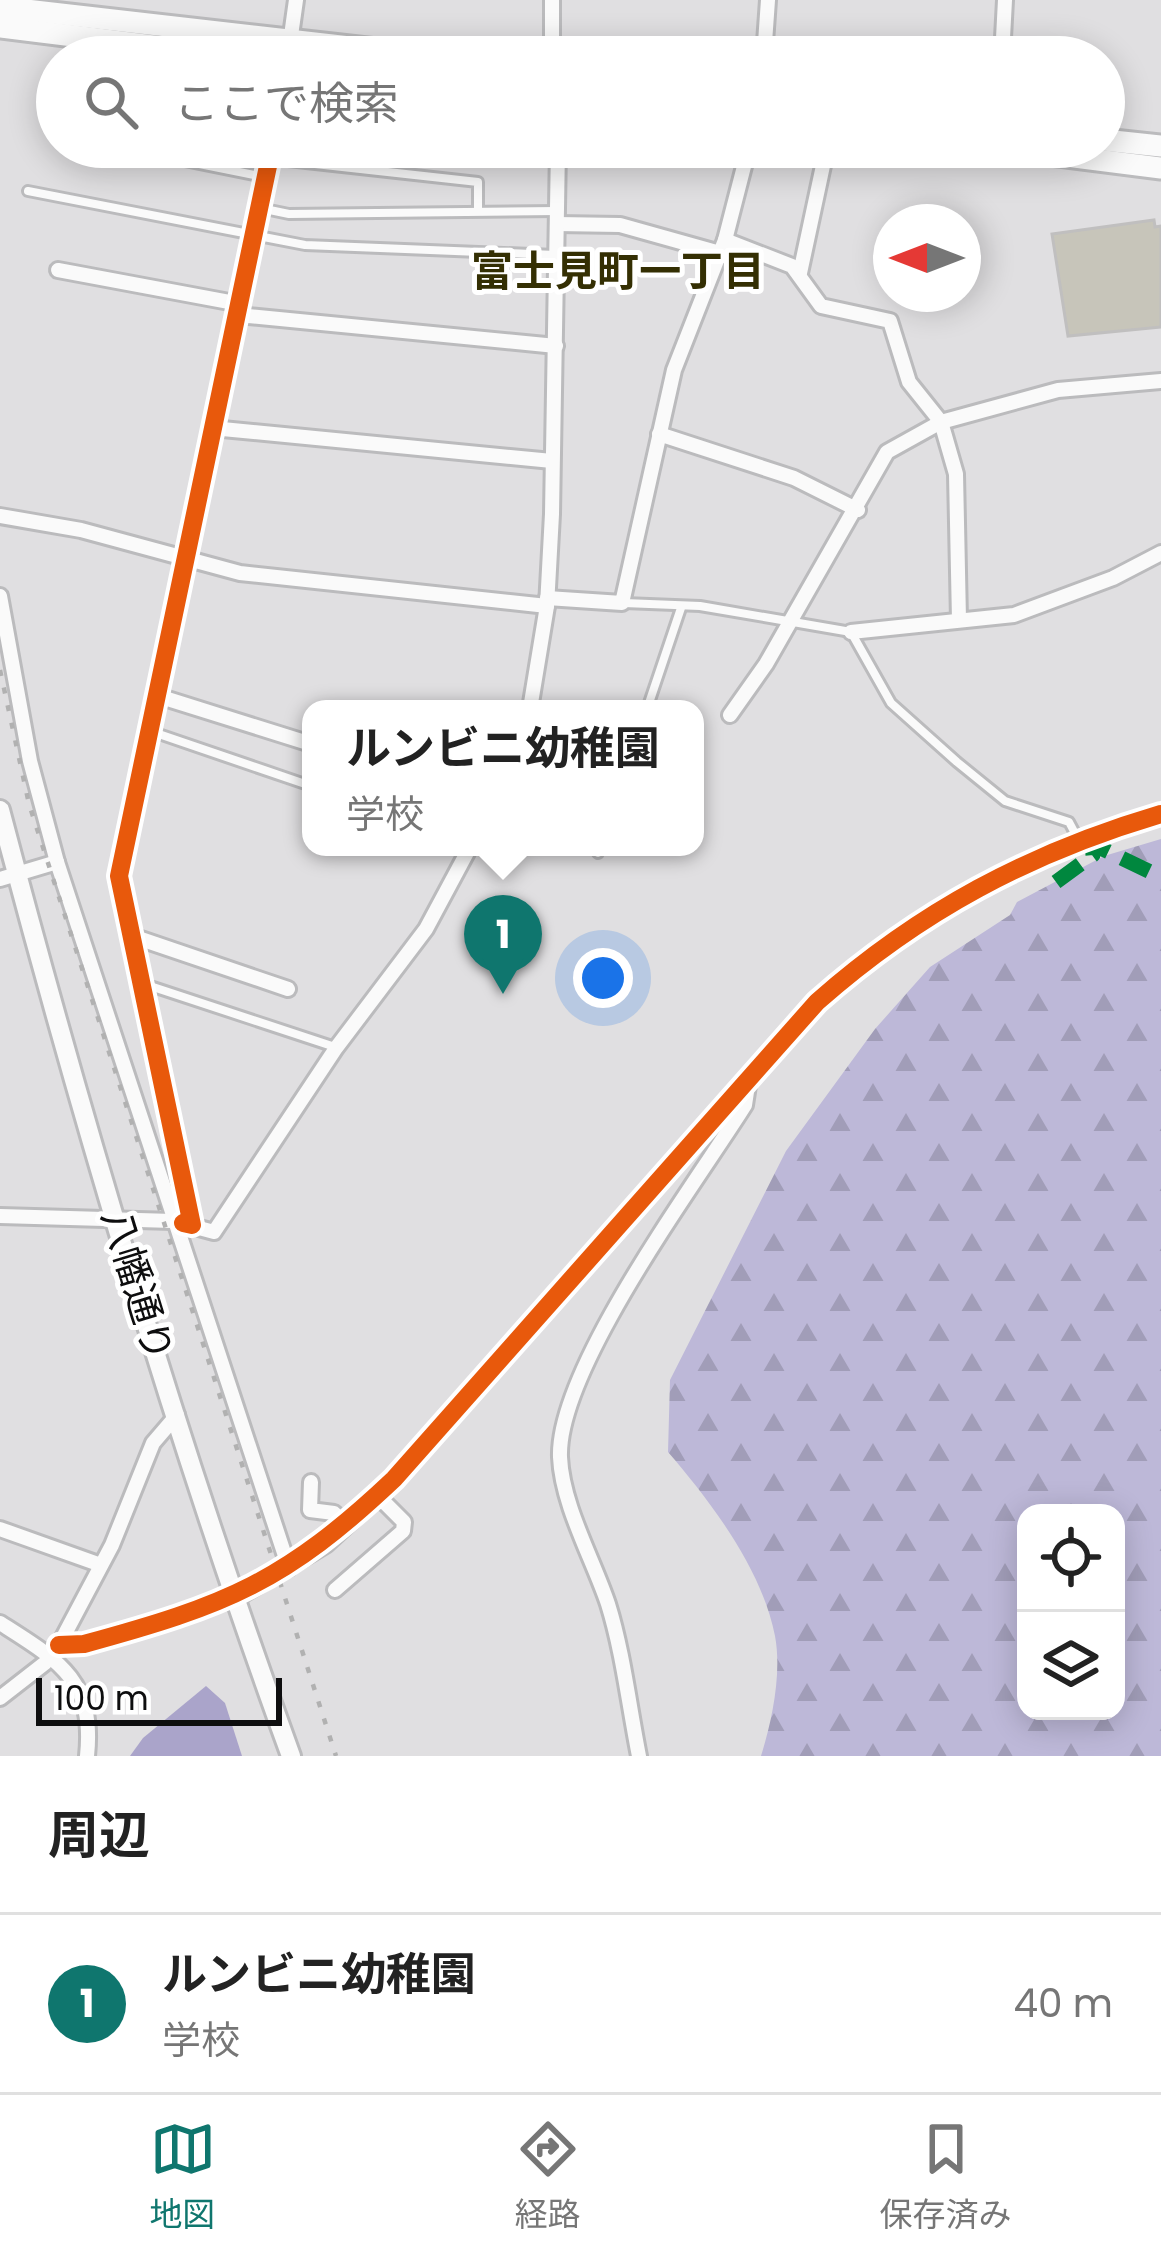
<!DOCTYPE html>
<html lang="ja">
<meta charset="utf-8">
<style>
:root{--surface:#fff;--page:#f2f2f2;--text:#222;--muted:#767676;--line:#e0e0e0;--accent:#0f766e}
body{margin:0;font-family:Poppins,"Noto Sans JP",sans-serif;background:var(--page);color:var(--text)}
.controls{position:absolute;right:36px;bottom:36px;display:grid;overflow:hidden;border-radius:24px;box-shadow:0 6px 30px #0003}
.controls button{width:108px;height:108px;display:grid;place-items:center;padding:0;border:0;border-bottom:3px solid var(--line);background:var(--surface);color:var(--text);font:60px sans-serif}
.compass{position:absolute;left:873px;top:204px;width:108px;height:108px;border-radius:50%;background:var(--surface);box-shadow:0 6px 30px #0003;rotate:270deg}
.scale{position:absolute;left:36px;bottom:30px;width:246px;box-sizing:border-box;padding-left:12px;border:6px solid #0e0e0f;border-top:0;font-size:33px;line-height:42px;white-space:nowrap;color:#0e0e0f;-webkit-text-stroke:9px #fff;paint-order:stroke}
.you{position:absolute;left:603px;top:978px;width:42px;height:42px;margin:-30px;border:9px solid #fff;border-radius:50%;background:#1a73e8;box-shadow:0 0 0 18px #1a73e833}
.badge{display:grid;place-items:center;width:78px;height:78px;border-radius:50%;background:var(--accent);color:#fff;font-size:39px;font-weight:700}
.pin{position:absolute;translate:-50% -99px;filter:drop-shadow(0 3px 6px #0008)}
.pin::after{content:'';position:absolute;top:63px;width:42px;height:36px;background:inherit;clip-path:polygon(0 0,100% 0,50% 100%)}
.popup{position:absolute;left:302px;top:700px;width:402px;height:156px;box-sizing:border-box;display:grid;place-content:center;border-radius:24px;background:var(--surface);filter:drop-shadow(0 3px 9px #0005);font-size:39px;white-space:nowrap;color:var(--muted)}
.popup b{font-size:45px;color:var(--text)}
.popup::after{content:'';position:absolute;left:50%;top:100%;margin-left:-24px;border:24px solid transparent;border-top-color:var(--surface)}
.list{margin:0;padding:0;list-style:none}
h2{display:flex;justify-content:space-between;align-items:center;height:156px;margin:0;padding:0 48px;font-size:51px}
h2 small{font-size:39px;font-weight:400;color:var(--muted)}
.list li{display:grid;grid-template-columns:78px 1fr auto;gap:36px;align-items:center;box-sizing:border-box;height:180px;padding:0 48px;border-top:3px solid var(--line)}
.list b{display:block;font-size:45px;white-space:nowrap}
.list p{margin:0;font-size:39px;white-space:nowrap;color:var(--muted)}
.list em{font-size:39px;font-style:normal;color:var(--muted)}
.icon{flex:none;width:66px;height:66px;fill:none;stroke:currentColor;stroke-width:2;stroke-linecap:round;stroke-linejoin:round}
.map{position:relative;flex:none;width:1161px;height:1756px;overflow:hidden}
.search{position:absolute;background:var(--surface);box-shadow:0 6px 30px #0003;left:36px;right:36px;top:36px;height:132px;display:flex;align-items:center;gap:30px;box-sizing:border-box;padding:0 42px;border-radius:66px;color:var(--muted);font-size:45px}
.sheet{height:336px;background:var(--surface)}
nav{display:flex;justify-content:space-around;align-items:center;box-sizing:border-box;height:168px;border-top:3px solid var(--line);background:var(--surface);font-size:33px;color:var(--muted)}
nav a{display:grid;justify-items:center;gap:6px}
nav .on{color:var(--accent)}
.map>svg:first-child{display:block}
.forest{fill:url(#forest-firs);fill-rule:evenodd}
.water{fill:#aaa4ca}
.building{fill:#c7c5ba;stroke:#c0bfbf;stroke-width:3}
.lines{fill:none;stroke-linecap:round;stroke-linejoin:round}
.service-casing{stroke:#bbbbbd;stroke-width:14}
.minor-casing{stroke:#bbbbbd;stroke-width:20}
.tertiary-casing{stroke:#bbbbbd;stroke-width:24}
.primary-casing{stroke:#bbbbbd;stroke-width:27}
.service{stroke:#fafafa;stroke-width:8}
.minor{stroke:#fafafa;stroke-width:14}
.tertiary{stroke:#fafafa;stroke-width:18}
.primary{stroke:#fafafa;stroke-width:21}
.rail{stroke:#b1b1b1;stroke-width:4.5;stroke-dasharray:6 12;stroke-linecap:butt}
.quiet{stroke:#00873e;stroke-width:15;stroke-dasharray:30 15;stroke-linecap:butt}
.cycleway-casing{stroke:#fff;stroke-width:26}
.cycleway{stroke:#e8590c;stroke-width:18}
.labels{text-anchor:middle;stroke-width:10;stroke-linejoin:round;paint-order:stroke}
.street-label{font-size:39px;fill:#0e0e0f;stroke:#fff}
.neighbourhood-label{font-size:42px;font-weight:bold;fill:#342f03;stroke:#fff}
</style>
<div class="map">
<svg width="1161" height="1756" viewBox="0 0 1161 1756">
<defs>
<pattern id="forest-firs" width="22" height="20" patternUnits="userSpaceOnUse" patternTransform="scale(3)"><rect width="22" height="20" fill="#bdb8d8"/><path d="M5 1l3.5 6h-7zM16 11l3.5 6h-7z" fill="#a19db8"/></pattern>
</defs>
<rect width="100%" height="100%" fill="#e0dfe1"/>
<path class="forest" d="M1161 839V1756H761C772 1721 782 1673 775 1636 762 1569 711 1502 668 1452L670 1380 786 1151 875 1029 930 967 1010 915 1017 902 1104 856ZM1026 1513H1116V1711H1026Z"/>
<path class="water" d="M206 1686 225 1703 242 1756H130L143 1738Z"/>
<path class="building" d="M1154 220 1155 227 1161 226V327L1068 336 1052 234Z"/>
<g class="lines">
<g class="service-casing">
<g id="service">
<path d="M115 147 264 177"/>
<path d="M270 159 478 182V210"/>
<path d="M28 191 305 245 555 255"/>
<path d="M260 208 289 214 557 211"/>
<path d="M624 603 700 606 851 632 891 703 957 762 1005 801 1069 822 1078 839"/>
<path d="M647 709 681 608"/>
<path d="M150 731 311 786"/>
<path d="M598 853 600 847"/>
<path d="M144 984 335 1047"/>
</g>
</g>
<g class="minor-casing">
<g id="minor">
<path d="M288 57 296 0"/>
<path d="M552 57V0"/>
<path d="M764 57 768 0"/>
<path d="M1002 57 1005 0"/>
<path d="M557 224 620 225 720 253"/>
<path d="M725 240 792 266 821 306 890 321 909 382 941 422 956 474 959 620"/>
<path d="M58 270 240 304"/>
<path d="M800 273 827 147"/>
<path d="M238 315 556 346"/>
<path d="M212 428 552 461"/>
<path d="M659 434 794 478 858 510"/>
<path d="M0 516 81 530 240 573 547 606"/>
<path d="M0 596 30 761 57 862 289 1568"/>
<path d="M547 598 622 603 674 370 725 240 749 147"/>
<path d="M851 632 1014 615 1113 578 1161 553"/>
<path d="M158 696 311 744"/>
<path d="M530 709 547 606 552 514 558 147"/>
<path d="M730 715 766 664 887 452 941 422 1058 390 1161 381"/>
<path d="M0 879 57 862"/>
<path d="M132 936 288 989"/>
<path d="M0 1216 173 1221 214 1232 336 1048 426 929 470 847"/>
<path d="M192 1225 119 876 272 147"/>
<path d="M311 1482 310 1510 334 1513 344 1525"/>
<path d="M0 1529 101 1565"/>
<path d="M335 1590 403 1531 404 1522 377 1495"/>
<path d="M0 1623C58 1660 95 1680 87 1756"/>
<path d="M59 1645 84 1644 233 1598"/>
<path d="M0 1698 45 1663 59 1645 112 1545 153 1443 177 1415"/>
<path d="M639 1756C629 1706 623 1652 608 1604 593 1559 562 1505 560 1457 557 1369 696 1183 745 1105L749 1079"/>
</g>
</g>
<g class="tertiary-casing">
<g id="tertiary">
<path d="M0 810C84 1128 178 1447 291 1756"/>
<path d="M233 1598 325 1543 394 1479 817 1002C920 911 1029 853 1161 814"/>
</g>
</g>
<g class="primary-casing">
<g id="primary">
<path d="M0 7 438 57"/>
<path d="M0 27 242 57"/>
<path d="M1104 140 1161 146"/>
<path d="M994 147 1161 168"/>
</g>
</g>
<use href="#service" class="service"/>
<use href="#minor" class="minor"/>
<use href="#tertiary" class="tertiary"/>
<use href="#primary" class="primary"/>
<path class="rail" d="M0 670 29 804 336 1756"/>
<path class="quiet" d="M1056 882 1093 855 1092 844 1161 877"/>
<g class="cycleway-casing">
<g id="cycleway">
<path d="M183 1223 192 1225 119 876 272 147"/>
<path d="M59 1645 84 1644C227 1605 285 1582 394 1479L817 1002C920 911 1029 853 1161 814"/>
</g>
</g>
<use href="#cycleway" class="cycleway"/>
</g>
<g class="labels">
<g class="street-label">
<text transform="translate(138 1285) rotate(73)" y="14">八幡通り</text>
</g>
<g class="neighbourhood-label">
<text x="618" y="286">富士見町一丁目</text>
</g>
</g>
</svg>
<div class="controls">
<button><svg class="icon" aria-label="locate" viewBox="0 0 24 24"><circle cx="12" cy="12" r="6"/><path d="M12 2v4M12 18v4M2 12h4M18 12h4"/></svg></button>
<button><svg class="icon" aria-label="layers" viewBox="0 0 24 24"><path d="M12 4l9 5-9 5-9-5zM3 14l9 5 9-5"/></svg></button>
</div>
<svg class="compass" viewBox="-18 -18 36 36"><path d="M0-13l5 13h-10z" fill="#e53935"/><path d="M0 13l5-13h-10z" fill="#767676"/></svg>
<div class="scale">100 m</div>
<div class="you"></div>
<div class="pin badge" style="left:503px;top:994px">1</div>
<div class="popup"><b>ルンビニ幼稚園</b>学校</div>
<div class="search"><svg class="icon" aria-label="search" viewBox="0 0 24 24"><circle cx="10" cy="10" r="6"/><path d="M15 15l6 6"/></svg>ここで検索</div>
</div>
<section class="sheet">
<h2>周辺<small></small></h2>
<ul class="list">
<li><span class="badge">1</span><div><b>ルンビニ幼稚園</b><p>学校</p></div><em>40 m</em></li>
</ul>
</section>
<nav>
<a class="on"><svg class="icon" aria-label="map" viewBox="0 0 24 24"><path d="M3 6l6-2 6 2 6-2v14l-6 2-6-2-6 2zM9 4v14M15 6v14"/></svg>地図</a>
<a><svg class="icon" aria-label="directions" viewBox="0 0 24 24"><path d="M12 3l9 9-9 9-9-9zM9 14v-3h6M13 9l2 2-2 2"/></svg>経路</a>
<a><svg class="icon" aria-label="saved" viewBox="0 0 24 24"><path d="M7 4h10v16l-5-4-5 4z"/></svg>保存済み</a>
</nav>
